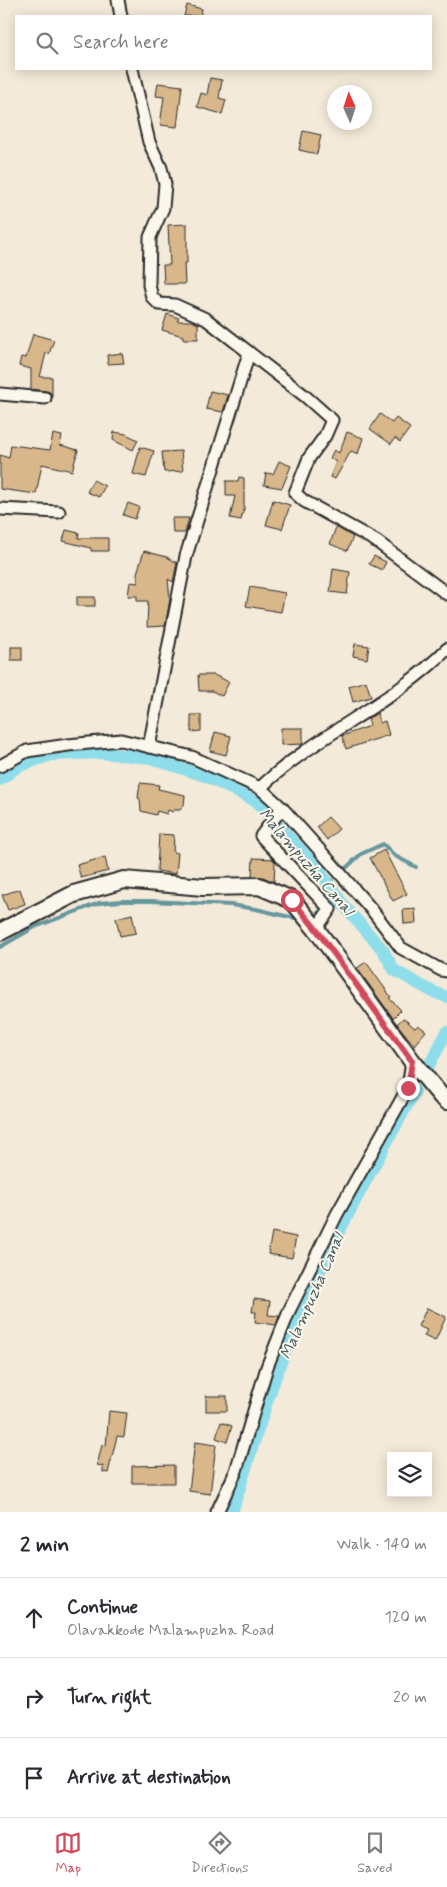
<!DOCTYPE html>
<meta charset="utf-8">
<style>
:root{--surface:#fff;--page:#f2f2f3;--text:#2b2b33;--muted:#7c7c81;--line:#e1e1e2;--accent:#d1495b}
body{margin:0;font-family:Mynerve,sans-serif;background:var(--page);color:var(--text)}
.controls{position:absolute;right:15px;bottom:15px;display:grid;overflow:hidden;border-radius:0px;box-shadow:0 2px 12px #0003}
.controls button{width:45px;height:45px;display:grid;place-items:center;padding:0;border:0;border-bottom:1px solid var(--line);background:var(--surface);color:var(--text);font:25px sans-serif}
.compass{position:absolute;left:327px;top:85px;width:45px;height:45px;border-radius:50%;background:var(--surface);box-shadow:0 2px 12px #0003;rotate:357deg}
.stop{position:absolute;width:15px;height:15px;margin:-11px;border:4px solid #d1495b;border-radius:50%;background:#fff}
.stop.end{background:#d1495b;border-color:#fff;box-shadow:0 1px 5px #0008}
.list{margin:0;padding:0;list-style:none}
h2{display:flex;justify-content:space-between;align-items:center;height:65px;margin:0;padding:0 20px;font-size:21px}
h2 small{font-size:16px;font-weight:400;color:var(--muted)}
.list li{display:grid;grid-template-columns:32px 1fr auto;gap:15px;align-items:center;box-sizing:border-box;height:80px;padding:0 20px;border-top:1px solid var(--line)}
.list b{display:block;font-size:19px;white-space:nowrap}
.list p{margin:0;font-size:16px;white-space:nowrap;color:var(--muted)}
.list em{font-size:16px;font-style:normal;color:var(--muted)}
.icon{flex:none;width:28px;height:28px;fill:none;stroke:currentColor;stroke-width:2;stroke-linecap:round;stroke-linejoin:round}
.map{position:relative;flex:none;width:447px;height:1512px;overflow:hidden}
.search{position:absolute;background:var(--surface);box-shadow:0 2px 12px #0003;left:15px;right:15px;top:15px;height:55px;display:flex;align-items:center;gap:12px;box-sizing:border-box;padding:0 18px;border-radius:0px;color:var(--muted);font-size:19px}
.sheet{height:305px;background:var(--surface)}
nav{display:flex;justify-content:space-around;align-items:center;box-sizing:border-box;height:70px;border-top:1px solid var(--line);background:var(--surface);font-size:14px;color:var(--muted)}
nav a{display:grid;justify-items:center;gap:2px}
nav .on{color:var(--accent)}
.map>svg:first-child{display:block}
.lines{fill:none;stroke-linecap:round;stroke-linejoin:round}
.stream{stroke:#66969e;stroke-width:4}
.canal{stroke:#8eddea;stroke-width:12}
.building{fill:#d8b78b;stroke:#2b2b2b}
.minor-casing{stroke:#2b2b2b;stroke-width:15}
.secondary-casing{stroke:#2b2b2b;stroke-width:20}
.minor{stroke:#fbf7ec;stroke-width:11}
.secondary{stroke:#fbf7ec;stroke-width:16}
.route{stroke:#d1495b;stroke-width:6}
.labels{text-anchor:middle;stroke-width:4;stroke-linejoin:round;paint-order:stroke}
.water-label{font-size:16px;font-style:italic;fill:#44585b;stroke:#fbf7ec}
</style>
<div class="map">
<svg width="447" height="1512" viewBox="0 0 447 1512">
<rect width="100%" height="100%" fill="#f4ead9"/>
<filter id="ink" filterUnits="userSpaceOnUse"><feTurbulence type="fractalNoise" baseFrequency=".02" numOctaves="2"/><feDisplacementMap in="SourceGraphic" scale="10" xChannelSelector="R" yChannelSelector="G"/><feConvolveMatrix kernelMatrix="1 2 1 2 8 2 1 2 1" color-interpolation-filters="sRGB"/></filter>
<g filter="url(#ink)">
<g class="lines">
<g class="stream">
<path d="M346 868 361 854 383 844 395 856 416 867"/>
<path d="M331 896 336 888 330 881 332 880"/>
<path d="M315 916 322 909"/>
<path d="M0 947 35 927 99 903 121 901H151L231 905 256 909 294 918"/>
</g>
<g class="canal">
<path d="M0 780 19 766 51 755 102 753 150 758 205 776 257 802 318 869 345 907 383 950 394 970 433 992 447 997"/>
<path d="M427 1069 447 1032"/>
<path d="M232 1512C251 1454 267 1395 290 1339 325 1253 370 1172 415 1091"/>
</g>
</g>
<g class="building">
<path d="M187 5 202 9 200 16H184Z"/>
<path d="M210 78 222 80 219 98 226 100 222 114 197 107 201 93 207 95Z"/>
<path d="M158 83 182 86 177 127 160 125 164 97 156 96Z"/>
<path d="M303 131 321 135 317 154 299 150Z"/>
<path d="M187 224V263H184L185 284H164L163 265H170L168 225Z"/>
<path d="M167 314 179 318 177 321H192L198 324V339H183V336L162 330Z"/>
<path d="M33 334 54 340 49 354 46 353 40 377H52V396L50 392 46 391 31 389V369L19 366 21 357 26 358Z"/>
<path d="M122 353 124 363 108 364 107 355Z"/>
<path d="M210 391 228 395 223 412 206 409Z"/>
<path d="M380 414 392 423 396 418 410 428 400 442 395 438 391 444 370 429Z"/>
<path d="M114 432 126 434 138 440 133 450 113 440Z"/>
<path d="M347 432 363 438 358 454 351 451 335 479 330 477 336 462 330 458 334 450 339 453Z"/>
<path d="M53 434 62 436 60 445 78 450 72 471 42 464 36 494 0 489V455L9 458 11 445 50 450Z"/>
<path d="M140 447 154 451 146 477 133 474Z"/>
<path d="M181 451 183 471 164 472 162 452Z"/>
<path d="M279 461 291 466 282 488 264 485 266 473 273 474Z"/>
<path d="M239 477 244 478V509L241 520 230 518 235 496H226V481H238Z"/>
<path d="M93 480 105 486 99 497 87 492Z"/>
<path d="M273 500 290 505 282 529 266 525Z"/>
<path d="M128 503 139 507 135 519 123 515Z"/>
<path d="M172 518H189L185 533H173Z"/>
<path d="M336 527 353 537 347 551 330 544Z"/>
<path d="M66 530 79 533 78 538H108V551H91V548L63 541Z"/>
<path d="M144 551 167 557 177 563 173 582 168 579 170 599 165 626 147 627 148 601H137V596H128L130 582 138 583 137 573Z"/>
<path d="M374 556 386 562 382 570 369 564Z"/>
<path d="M333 569 350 572 347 594 330 592Z"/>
<path d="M250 587 285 593 281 612 246 606Z"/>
<rect x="77" y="597" width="18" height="9"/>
<path d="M355 644 369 646 367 659 353 656Z"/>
<rect x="11" y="647" width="11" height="13"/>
<path d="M198 675H214L229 682 222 696 212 691H199Z"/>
<path d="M366 681 371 697 353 702 349 686Z"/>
<path d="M377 713 380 723 385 721 389 735 346 749 342 736 370 726 368 719Z"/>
<path d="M191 715H201V731L191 732Z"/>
<path d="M281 728H303V744L281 745Z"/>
<path d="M215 732 231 736 226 755 210 751Z"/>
<path d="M140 783 159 785 158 789 185 795 184 805 180 810H174L173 812 168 810 167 814 157 811 156 815 141 811 140 799 138 798Z"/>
<path d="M328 817 339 829 327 840 317 827Z"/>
<path d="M159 834 174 835 173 852 178 853 176 874 157 871Z"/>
<path d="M384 850 407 894 393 901 370 858Z"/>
<path d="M105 857 108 871 81 878 77 865Z"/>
<path d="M253 858 273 859 275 862 274 882 263 877 252 876Z"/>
<path d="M20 889 25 904 8 910 2 895Z"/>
<path d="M415 909 416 923 404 924 403 910Z"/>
<path d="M132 914 136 933 120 936 116 918Z"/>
<path d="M366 962 391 997 389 998 401 1010 393 1018 357 968Z"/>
<path d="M403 1018 415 1028 418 1025 426 1031 414 1045 397 1024Z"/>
<path d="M272 1232 296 1237 292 1258 268 1254Z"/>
<path d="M254 1299 270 1301 268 1315 279 1316 276 1325 255 1322 256 1312H252Z"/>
<path d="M427 1308 446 1317 435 1341 424 1336 427 1330 418 1326Z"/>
<rect x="206" y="1396" width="21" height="15"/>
<path d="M109 1411 127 1413 124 1437 117 1436 108 1473 103 1472V1466L97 1465 102 1445 106 1446Z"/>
<path d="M221 1422 232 1426 227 1442 216 1438Z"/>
<path d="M195 1442 216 1445 210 1494 189 1491Z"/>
<path d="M174 1465V1483H132V1466Z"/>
</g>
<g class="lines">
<g class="minor-casing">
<g id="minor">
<path d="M118 0 121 16"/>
<path d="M132 69 149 142 161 168 165 184 163 208 150 237 149 285 152 297 159 304 175 305 206 319 305 396 332 420 325 436 309 458 295 493 304 501 376 541 447 594"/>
<path d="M0 394 45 398"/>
<path d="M0 509 59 512"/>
<path d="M447 649C393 704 316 734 260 788L282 808 332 864 372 910 401 948 441 970 447 971"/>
<path d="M149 747 186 556 249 353"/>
<path d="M0 766 27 751 68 745 121 740 192 757 260 788"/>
<path d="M282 808 261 836 330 909 316 929"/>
<path d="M217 1512 236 1471 267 1367 290 1309 337 1214 408 1088 412 1061"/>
</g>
</g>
<g class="secondary-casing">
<path id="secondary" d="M0 932 74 894 124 880 203 887 259 886 292 900 316 929 412 1061 441 1096 447 1101"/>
</g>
<use href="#minor" class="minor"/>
<use href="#secondary" class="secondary"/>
</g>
</g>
<g class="lines" filter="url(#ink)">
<path class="route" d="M292 900 316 929 412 1061 408 1088"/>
</g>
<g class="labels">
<g class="water-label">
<text transform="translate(307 861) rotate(49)" y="6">Malampuzha Canal</text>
<text transform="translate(311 1296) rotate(-66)" y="6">Malampuzha Canal</text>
</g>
</g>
</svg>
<div class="controls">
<button><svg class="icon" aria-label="layers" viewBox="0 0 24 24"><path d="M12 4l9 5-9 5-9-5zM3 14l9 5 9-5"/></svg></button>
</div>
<svg class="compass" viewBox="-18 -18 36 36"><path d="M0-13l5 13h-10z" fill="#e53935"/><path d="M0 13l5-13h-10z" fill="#7c7c81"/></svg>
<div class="stop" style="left:292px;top:900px"></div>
<div class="stop end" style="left:408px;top:1088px"></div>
<div class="search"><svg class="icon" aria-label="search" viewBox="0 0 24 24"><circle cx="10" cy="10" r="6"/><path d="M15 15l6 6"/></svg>Search here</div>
</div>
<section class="sheet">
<h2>2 min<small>Walk · 140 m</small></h2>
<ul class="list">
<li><svg class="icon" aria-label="ahead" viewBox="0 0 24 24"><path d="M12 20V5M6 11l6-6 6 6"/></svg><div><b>Continue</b><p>Olavakkode Malampuzha Road</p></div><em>120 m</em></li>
<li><svg class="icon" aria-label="right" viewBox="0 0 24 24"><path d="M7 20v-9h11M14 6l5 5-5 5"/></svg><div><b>Turn right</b></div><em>20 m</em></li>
<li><svg class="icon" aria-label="arrive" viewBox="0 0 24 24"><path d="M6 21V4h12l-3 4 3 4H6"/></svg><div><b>Arrive at destination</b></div></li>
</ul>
</section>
<nav>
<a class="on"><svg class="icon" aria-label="map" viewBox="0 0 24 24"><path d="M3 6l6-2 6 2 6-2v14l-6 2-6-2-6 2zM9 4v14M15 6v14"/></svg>Map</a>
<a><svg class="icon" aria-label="directions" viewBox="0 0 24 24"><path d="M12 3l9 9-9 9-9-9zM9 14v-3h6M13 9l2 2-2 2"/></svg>Directions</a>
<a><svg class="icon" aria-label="saved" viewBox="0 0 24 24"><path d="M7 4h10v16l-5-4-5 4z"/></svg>Saved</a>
</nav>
